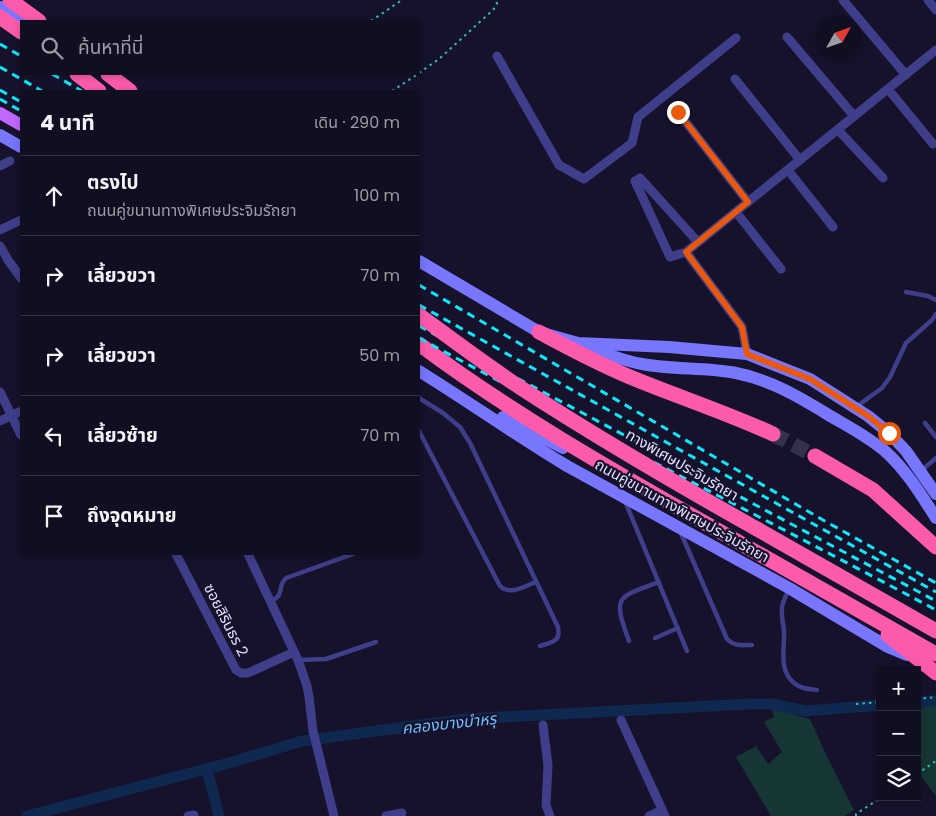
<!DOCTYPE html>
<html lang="th">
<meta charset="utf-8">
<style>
:root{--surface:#100e21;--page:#1e1c2e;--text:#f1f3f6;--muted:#9c9ca5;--line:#302e3f}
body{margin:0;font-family:Poppins,"Noto Sans Thai",sans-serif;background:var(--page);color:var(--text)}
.controls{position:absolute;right:15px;bottom:15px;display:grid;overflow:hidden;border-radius:0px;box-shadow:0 2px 8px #0003}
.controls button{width:45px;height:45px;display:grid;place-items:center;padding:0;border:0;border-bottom:1px solid var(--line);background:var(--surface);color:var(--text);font:25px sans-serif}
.compass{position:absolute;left:816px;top:15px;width:45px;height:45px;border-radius:50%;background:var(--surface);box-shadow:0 2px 8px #0003;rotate:50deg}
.stop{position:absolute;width:15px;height:15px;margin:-11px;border:4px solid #ea580c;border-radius:50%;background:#fff}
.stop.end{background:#ea580c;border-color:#fff;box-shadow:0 1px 5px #0008}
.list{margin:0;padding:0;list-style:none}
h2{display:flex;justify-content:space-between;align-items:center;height:65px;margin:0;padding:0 20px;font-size:21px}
h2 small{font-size:16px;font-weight:400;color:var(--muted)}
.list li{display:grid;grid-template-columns:32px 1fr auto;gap:15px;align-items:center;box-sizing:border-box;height:80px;padding:0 20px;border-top:1px solid var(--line)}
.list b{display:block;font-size:19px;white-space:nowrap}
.list p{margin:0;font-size:16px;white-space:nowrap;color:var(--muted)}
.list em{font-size:16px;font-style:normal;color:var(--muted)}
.icon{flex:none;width:28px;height:28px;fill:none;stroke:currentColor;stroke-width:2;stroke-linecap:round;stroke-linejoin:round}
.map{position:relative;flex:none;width:936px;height:816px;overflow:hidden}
.search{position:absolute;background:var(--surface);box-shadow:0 2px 8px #0003;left:20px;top:20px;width:400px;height:55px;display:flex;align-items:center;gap:12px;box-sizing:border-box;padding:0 18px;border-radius:0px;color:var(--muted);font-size:19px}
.panel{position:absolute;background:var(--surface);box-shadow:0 2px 8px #0003;left:20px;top:90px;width:400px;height:465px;border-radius:0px}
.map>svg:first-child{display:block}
.green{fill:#153634}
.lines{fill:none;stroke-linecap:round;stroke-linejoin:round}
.canal{stroke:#0e284f;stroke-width:11}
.motorway-tunnel{stroke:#34314c;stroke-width:15;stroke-dasharray:15 8;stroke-linecap:butt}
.path{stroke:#33bdb2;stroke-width:2;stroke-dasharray:2.5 4;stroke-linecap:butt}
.service{stroke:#3f3e8a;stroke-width:4.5}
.minor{stroke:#3f3e8a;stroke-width:9}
.secondary{stroke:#7776fd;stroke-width:12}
.primary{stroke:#c167fd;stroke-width:12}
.motorway{stroke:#fc5bac;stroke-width:15}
.rail{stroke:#0de9fb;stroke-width:3;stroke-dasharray:8 6;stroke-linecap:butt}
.motorway-bridge{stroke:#fc5bac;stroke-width:15}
.route{stroke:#ea580c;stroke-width:6}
.labels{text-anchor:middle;stroke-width:4.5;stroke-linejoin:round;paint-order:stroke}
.street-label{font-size:15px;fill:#e1defe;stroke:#16122c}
.water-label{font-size:16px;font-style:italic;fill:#6dbefd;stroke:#16122c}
</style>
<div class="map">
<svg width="936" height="816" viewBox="0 0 936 816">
<rect width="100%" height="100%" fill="#16122c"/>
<g class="green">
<path d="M936 705V796L917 771V707Z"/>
<path d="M772 708 810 719 825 752 854 810 845 816H771L736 757 756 746 768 764 782 752 764 722 774 717Z"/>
</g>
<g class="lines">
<g class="canal">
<path d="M917 702 936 701"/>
<path d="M207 769 219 816"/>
<path d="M27 816 229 763 302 741 465 719 749 704H772L806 711 880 705"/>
</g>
<path class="motorway-tunnel" d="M773 434 815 456"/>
<g class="path">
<path d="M371 21 402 0"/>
<path d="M419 73 439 59 493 10 497 4 496 0"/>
<path d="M392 91 418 74"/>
<path d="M917 699 936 697"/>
<path d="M856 704 880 702"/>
<path d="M917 774 936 761"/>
<path d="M856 816V814L882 797"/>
</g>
<g class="service">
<path d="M906 292 928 296 936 300"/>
<path d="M419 398 443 413 460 427 470 443 558 627C561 642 552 642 540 646"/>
<path d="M856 407 882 388 890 377 906 343 932 320 936 314"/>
<path d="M925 423 936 437"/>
<path d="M419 431 500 586C510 596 525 586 536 582"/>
<path d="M921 471 936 458"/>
<path d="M625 501 687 651"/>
<path d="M680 531 727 639C735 647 742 645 752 645"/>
<path d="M789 588C787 594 783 601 782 607 781 616 783 622 784 631 785 648 778 670 794 683 801 689 809 689 817 690"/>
<path d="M271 601C286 594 276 588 286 578L353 554"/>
<path d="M655 638 678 628"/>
<path d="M629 641C612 595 617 598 659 582"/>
<path d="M298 660 326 659 376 642"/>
</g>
<g class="minor">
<path d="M843 0 906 75"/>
<path d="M928 0 936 10"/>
<path d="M787 37 854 116"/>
<path d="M497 56 559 165 584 179 632 143 638 117 736 38"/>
<path d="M735 79 800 160"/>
<path d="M888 89 933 144"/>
<path d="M678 112 748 202"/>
<path d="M838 130 883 178"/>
<path d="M0 166 10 161"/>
<path d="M788 170 833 227"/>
<path d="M736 212 781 269"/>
<path d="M0 230 21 220"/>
<path d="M698 242 640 178 635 181 670 257 686 252 936 50"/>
<path d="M0 246 8 260 21 278"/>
<path d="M686 252 742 327 747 354"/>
<path d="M0 392 21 435"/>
<path d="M0 421 21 411"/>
<path d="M176 554 236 670 241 673H248L294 652"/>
<path d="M248 554 298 660 307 686 309 697 313 731 334 816"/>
<path d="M621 720 665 816"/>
<path d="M543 725 548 765 546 805 550 816"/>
<path d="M188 816 194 815"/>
<path d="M386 816 402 813"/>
<path d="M649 816 662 810"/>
</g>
<g class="secondary">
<path d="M0 7 23 21"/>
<path d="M0 135 21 147"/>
<path d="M419 261 539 332 578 343 669 347 747 354 810 379 868 416 889 433 906 451 936 494"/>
<path d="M588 347C606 354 624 361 642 364 673 370 705 367 736 373 772 380 802 399 832 417 851 428 870 438 886 452 906 470 922 496 936 518"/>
<path d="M419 371C469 402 517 436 567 466L789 588 888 647 907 655"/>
<path d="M503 417 563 448"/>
</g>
<path class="primary" d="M0 113 21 125"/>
<g class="motorway">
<path d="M10 0 39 21"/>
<path d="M0 17 21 32"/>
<path d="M77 74 99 91"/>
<path d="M539 332C571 349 602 366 635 379 681 398 728 413 773 434"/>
<path d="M419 344C522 421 635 483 747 547"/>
<path d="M815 456 873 490 936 547"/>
<path d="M757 529 936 631"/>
<path d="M926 665 936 673"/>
</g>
<g class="rail">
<path d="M0 44 21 56"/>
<path d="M0 67 42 91"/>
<path d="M52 74 82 91"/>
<path d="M0 90 21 102"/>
<path d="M0 99 21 111"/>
<path d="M419 285 823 520 936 583"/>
<path d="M419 305 936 592"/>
<path d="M419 326 936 601"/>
<path d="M419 338C590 431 764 518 936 610"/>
</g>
<g class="motorway-bridge">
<path d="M108 74 130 91"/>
<path d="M419 315C453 340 486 365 521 388 598 438 677 484 757 529"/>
<path d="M747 547 936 654"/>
<path d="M888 635 926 665"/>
</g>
</g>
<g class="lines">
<path class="route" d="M678 112 748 202 686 252 742 327 747 354 810 379 868 416 889 433"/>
</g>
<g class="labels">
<g class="street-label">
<text transform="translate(682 465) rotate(30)" y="5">ทางพิเศษประจิมรัถยา</text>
<text transform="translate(682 511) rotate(29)" y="5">ถนนคู่ขนานทางพิเศษประจิมรัถยา</text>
<text transform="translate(226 620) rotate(63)" y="5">ซอยสิรินธร 2</text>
</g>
<g class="water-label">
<text transform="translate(449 723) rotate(-6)" y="6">คลองบางบำหรุ</text>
</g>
</g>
</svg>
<div class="controls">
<button>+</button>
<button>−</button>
<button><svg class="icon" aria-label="layers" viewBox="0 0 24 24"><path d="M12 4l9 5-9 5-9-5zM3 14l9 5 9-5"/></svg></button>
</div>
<svg class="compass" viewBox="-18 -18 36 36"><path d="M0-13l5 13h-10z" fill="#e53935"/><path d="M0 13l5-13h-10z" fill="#9c9ca5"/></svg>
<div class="stop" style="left:889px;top:433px"></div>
<div class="stop end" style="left:678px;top:112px"></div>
<div class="search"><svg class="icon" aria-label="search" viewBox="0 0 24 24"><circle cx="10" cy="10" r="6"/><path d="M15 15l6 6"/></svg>ค้นหาที่นี่</div>
<section class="panel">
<h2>4 นาที<small>เดิน · 290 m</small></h2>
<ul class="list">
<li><svg class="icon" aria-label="ahead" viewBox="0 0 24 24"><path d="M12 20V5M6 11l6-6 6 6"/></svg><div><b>ตรงไป</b><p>ถนนคู่ขนานทางพิเศษประจิมรัถยา</p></div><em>100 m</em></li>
<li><svg class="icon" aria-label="right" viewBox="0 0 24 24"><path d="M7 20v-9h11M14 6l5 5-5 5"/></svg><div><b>เลี้ยวขวา</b></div><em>70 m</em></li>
<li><svg class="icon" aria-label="right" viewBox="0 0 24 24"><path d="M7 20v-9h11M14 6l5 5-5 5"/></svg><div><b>เลี้ยวขวา</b></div><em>50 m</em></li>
<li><svg class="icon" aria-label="left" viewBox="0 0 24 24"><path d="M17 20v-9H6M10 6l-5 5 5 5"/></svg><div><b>เลี้ยวซ้าย</b></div><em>70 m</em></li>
<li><svg class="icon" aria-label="arrive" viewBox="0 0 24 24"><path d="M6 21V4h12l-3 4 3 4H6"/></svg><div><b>ถึงจุดหมาย</b></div></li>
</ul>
</section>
</div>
